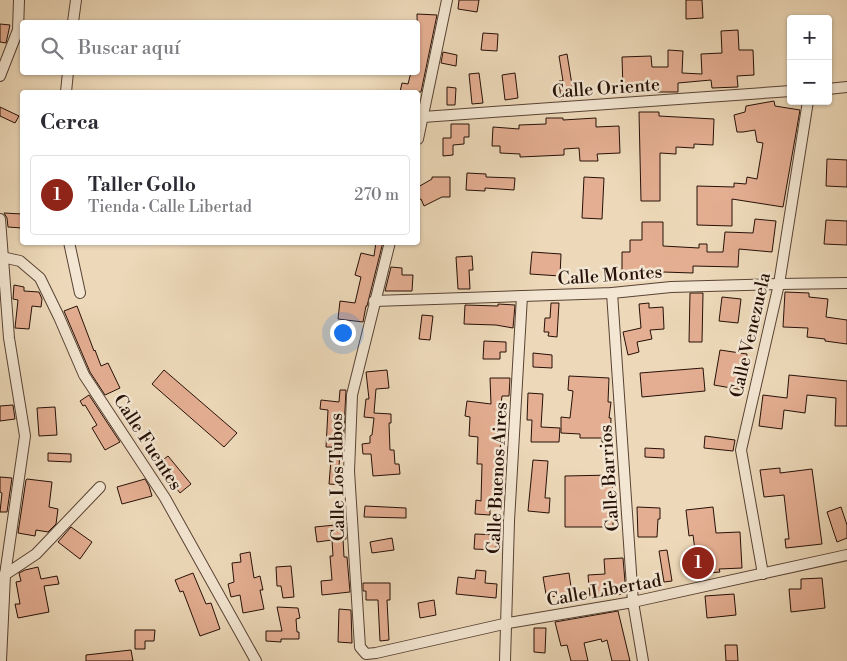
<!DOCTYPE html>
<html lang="es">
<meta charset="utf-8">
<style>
:root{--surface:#fff;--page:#f7f7f7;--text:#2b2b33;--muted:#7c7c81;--line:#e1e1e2;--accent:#8f2418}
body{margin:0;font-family:"Libre Bodoni",serif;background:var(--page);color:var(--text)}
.controls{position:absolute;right:15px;top:15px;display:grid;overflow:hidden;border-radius:5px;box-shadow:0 1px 4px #0004}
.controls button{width:45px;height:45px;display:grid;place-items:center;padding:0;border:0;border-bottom:1px solid var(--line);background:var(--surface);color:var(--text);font:25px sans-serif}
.you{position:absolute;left:342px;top:332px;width:18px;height:18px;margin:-12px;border:4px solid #fff;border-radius:50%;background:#1a73e8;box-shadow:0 0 0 8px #1a73e833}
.badge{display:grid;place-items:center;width:32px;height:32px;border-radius:50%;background:var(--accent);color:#fff;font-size:16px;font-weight:700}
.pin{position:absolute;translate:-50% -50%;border:2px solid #fff;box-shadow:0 1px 5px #0006}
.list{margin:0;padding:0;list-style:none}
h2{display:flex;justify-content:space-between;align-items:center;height:65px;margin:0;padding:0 20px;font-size:21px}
h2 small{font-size:16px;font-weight:400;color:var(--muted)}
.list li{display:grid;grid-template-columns:32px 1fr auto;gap:15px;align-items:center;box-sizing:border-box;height:80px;margin:0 10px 10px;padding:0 10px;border:1px solid var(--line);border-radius:5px}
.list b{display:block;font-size:19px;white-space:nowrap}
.list p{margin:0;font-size:16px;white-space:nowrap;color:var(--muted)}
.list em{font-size:16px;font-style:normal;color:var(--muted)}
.icon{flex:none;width:28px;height:28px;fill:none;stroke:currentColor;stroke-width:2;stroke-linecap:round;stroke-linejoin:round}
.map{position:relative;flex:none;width:847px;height:661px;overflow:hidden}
.search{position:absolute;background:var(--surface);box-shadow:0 1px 4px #0004;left:20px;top:20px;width:400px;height:55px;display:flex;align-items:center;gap:12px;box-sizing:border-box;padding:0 18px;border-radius:5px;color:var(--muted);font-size:19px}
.panel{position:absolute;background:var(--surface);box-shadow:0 1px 4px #0004;left:20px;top:90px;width:400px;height:155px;border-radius:5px}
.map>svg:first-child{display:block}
.building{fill:#e4ae92;stroke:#261007}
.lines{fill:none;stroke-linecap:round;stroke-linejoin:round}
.street-casing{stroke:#584234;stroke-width:12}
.street{stroke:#f3e6d2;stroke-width:10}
.labels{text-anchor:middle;stroke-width:5;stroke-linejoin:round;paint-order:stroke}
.street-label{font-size:18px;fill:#261007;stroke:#f3e6d2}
</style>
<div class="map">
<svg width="847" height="661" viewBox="0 0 847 661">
<rect width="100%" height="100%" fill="#edd9b9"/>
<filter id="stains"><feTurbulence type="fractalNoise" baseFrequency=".004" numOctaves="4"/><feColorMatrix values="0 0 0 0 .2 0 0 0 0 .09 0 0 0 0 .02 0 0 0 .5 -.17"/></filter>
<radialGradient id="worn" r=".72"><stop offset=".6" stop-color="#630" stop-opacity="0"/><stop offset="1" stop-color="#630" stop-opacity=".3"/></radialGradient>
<g class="building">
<path d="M459 0H479L477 12 458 9Z"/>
<path d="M686 0H702L703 18 686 19Z"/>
<path d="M417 14 437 15 421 92H400L402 83 408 84 411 72H418Z"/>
<path d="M0 24 10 25 6 43 0 42Z"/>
<path d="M738 30 739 50H753L754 75 737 76 738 87 712 88 711 80 678 83V92H656V88L623 89 622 57 651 56 652 67H668V50L683 51 682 73 702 74 701 54 722 53 721 31Z"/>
<path d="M483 33 498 34 497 51 481 50Z"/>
<path d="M443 52 457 55 456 66 441 63Z"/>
<path d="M567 54 574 97 561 99 559 81H563L559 56Z"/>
<path d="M479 73 483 103 472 104 469 74Z"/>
<path d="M515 73 518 98 505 100 502 75Z"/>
<path d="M447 87 456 88 455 105H447Z"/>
<path d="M774 101 775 106 800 110 783 207 732 199V226L697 225V186L734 187V183L746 184 747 177 757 179 763 143 757 142 755 130 743 132H737L734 115 745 112 746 106Z"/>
<path d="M0 107 19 116 15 123 0 116Z"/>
<path d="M639 112H659V116L714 119 713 145 694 144V148L676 147V154L660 153V201H641Z"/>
<path d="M546 118H563V120L596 118V127L619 126 620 153 597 154 598 161H580L579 148 564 149V155L520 157V154L500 153V146H492L493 127 519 129V125L546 124Z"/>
<path d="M451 124H469V137H464V144L453 145V155L443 156V138H451Z"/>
<path d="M827 159 847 160V187L826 186Z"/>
<path d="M467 173 486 174V177L515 178 514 190 485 188V191L466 190Z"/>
<path d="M432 177H450V197H442L424 206 421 199 418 200V187L432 179Z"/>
<path d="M584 177 604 178 602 219 582 218Z"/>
<path d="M4 213 22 214V228L8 227 7 218Z"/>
<path d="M755 219 776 221 772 252 739 249 738 267 693 266V273L663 272V276H622V252H630V240H642V222H663V246L699 248V244H707V252H723L725 232 753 233Z"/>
<path d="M826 220 847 221V245L824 244Z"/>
<path d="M376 242H383L367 306H366L363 322 338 319 340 301 355 303 361 277 355 275 361 253 374 256Z"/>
<path d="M532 252 561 254 560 276 530 274Z"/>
<path d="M472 256 473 270H469L470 289H458L456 257Z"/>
<path d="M391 267 402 268V275H413L412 291H385Z"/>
<path d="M14 285 24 287V291L39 292 42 299 41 307 32 306 29 329 15 328 18 300 13 299Z"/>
<path d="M785 292 809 293V297L828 299 826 317 847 320V344L825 341V339L807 337 808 328 783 327Z"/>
<path d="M690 293H703L702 342H689Z"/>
<path d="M722 297 741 299 738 323 719 321Z"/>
<path d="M551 303H559L557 337 548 336 549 332H544L545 318H550Z"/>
<path d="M649 303V308L663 307 664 329 650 330 652 339 637 342 639 352 628 355 623 332 641 328 639 304Z"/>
<path d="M498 304 515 305 513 328 496 325 464 324 465 305 498 306Z"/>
<path d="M77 306 94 351 95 350 101 366 108 363 120 388 105 395 90 372 64 311Z"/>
<path d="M422 315 433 316 430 340 419 339Z"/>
<path d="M484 341 506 342V352H500V359H483Z"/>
<path d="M720 350 747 354 743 390 714 385Z"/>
<path d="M533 353 552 355V368L533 367Z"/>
<path d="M703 368 705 391 642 397 640 373Z"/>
<path d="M164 370 237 433 224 447 152 384Z"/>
<path d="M387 370 389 388 376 389 374 413 391 414V423H389L390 450H394L395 464H399L400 474 373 476 371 454H363L362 444 370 443V436L372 435 374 418 364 417 366 399H369L366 372Z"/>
<path d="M789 375 847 381V426H835L836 398 807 395 805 413 784 410 782 429 759 426 763 395 787 398Z"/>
<path d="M569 376 609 378 608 402H611L609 418H611L610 443 602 442V438H580V434L561 433V417L570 418 573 391 568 390Z"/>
<path d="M490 378H510L509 396H502L499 420H502L500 453H503L501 508H490V515L475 514 476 500 481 501 482 464H477L478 437 469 436 470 417 465 416 467 401 491 404Z"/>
<path d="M340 390H346L343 448H340L339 468 342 469 343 485 329 484 332 447H326L328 410 320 409 321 400 339 402Z"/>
<path d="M528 393 543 394 541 427 560 428 559 442H531L532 420H527Z"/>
<path d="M89 395 120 442 105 450 92 428 97 425 85 405 83 406 80 401Z"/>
<path d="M13 405 15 419 0 421V406Z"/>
<path d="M55 407 57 435 39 436 37 408Z"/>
<path d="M705 436 735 440 733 451 704 448Z"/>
<path d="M645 448 664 449V458L645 457Z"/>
<path d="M48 453 71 454V462L48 461Z"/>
<path d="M168 456 191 484 180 493 159 466V463Z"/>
<path d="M533 460 548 461 545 498H550L549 513 528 511Z"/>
<path d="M780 468V473L812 469 822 544 786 548 785 539H789L784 495 764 497 760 470Z"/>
<path d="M613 475V527H565V476Z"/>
<path d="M0 477 12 478 7 512H0L2 493 0 492Z"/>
<path d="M27 479 52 482 49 507 58 509 56 524 48 532 36 530 35 536 18 533 26 480Z"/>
<path d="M145 479 149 486 152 496 122 504 117 487Z"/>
<path d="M365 506 406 508V518L364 517Z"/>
<path d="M637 507 660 508V519H658L657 537H638Z"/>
<path d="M713 507 716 533 740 532 742 568 719 569 720 572 687 575 685 560 696 558 693 535 689 536 686 510Z"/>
<path d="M841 507 847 525V538L837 542 827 512Z"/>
<path d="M345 524 346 539H343L344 557H347L350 592 322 595 321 581 332 580 330 556H333L332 540 317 542 315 527Z"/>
<path d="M71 527 92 542 80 559 58 542Z"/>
<path d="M475 534 497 535 496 550 474 549Z"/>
<path d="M392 538 394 550 372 553 370 542Z"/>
<path d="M667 550 672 581 664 582 659 551Z"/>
<path d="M250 552 254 578 260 576 263 590H260L264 609 243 613 240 595 231 597 228 584 234 582 232 563 241 562 240 554Z"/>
<path d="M623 558 626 594 590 597 588 575 605 574 604 559Z"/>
<path d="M291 566 294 597 283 598 281 586H277L276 567Z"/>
<path d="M38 567 41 579 57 576 59 584 44 586 49 612 18 618 15 604H20L16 582 21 581 19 573 25 570Z"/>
<path d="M476 570 486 571 485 583 497 584 496 598 456 594 458 577 475 579Z"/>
<path d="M193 573 206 604 211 603 220 629 200 636 183 591 180 592 175 580Z"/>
<path d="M569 573 572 594 550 597 549 594H546L543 577Z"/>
<path d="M822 578 825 608 791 612 789 589H801V579Z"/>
<path d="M363 583H390V600H387L389 640 380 641 378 600H366V591H363Z"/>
<path d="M734 594 736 615 707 618 705 596Z"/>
<path d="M434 600 436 615 420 618 418 603Z"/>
<path d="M277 607 298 608 300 618 296 619 297 632H299V639H281V642L266 641V631H282Z"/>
<path d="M339 609 351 610 352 643 338 642Z"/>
<path d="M618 611 630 661H612L607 640 602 642 601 639 584 643 588 661H571L567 645 561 646 555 622Z"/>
<path d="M534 628H546L545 653 534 652Z"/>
<path d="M135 630H155L154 641H145V649H135Z"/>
<path d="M725 645H737L738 661H726Z"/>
<path d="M131 650 133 661H86V655Z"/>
</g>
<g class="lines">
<g class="street-casing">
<g id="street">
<path d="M73 22 76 0"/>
<path d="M0 76 18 30 19 0"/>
<path d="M828 89 847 87"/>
<path d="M66 92 68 72"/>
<path d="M423 117 791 91"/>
<path d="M418 139 447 0"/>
<path d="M0 219 9 338 25 436 5 575 1 661"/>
<path d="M69 242 80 293"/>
<path d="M390 242 352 395 349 471 360 647 366 654 376 653 508 623 633 602 847 555"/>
<path d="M2 257 20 261 40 278 59 317 84 375 165 498 256 661"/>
<path d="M612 293 633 602 643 661"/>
<path d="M374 301 612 293 671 287 779 284 847 283"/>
<path d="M763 574 741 450 779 284 808 101"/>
<path d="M3 576 36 554 100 487"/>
<path d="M505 661 509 521 522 296"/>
</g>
</g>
<use href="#street" class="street"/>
</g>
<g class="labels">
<g class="street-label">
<text transform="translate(606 88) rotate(-4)" y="6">Calle Oriente</text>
<text transform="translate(610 275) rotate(-4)" y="6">Calle Montes</text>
<text transform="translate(750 335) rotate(-77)" y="6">Calle Venezuela</text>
<text transform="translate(148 442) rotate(57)" y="6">Calle Fuentes</text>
<text transform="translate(337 477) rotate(-91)" y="6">Calle Los Tubos</text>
<text transform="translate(497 478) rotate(-87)" y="6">Calle Buenos Aires</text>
<text transform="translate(609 478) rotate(-94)" y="6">Calle Barrios</text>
<text transform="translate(604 590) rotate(-10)" y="6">Calle Libertad</text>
</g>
</g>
<rect width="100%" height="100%" filter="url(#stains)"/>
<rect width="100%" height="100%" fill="url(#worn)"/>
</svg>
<div class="controls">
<button>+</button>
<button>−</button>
</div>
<div class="you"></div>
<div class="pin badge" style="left:698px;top:563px">1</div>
<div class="search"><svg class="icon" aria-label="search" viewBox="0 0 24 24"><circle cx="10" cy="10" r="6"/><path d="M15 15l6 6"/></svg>Buscar aquí</div>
<section class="panel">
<h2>Cerca<small></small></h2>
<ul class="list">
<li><span class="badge">1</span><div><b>Taller Gollo</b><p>Tienda · Calle Libertad</p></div><em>270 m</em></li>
</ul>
</section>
</div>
